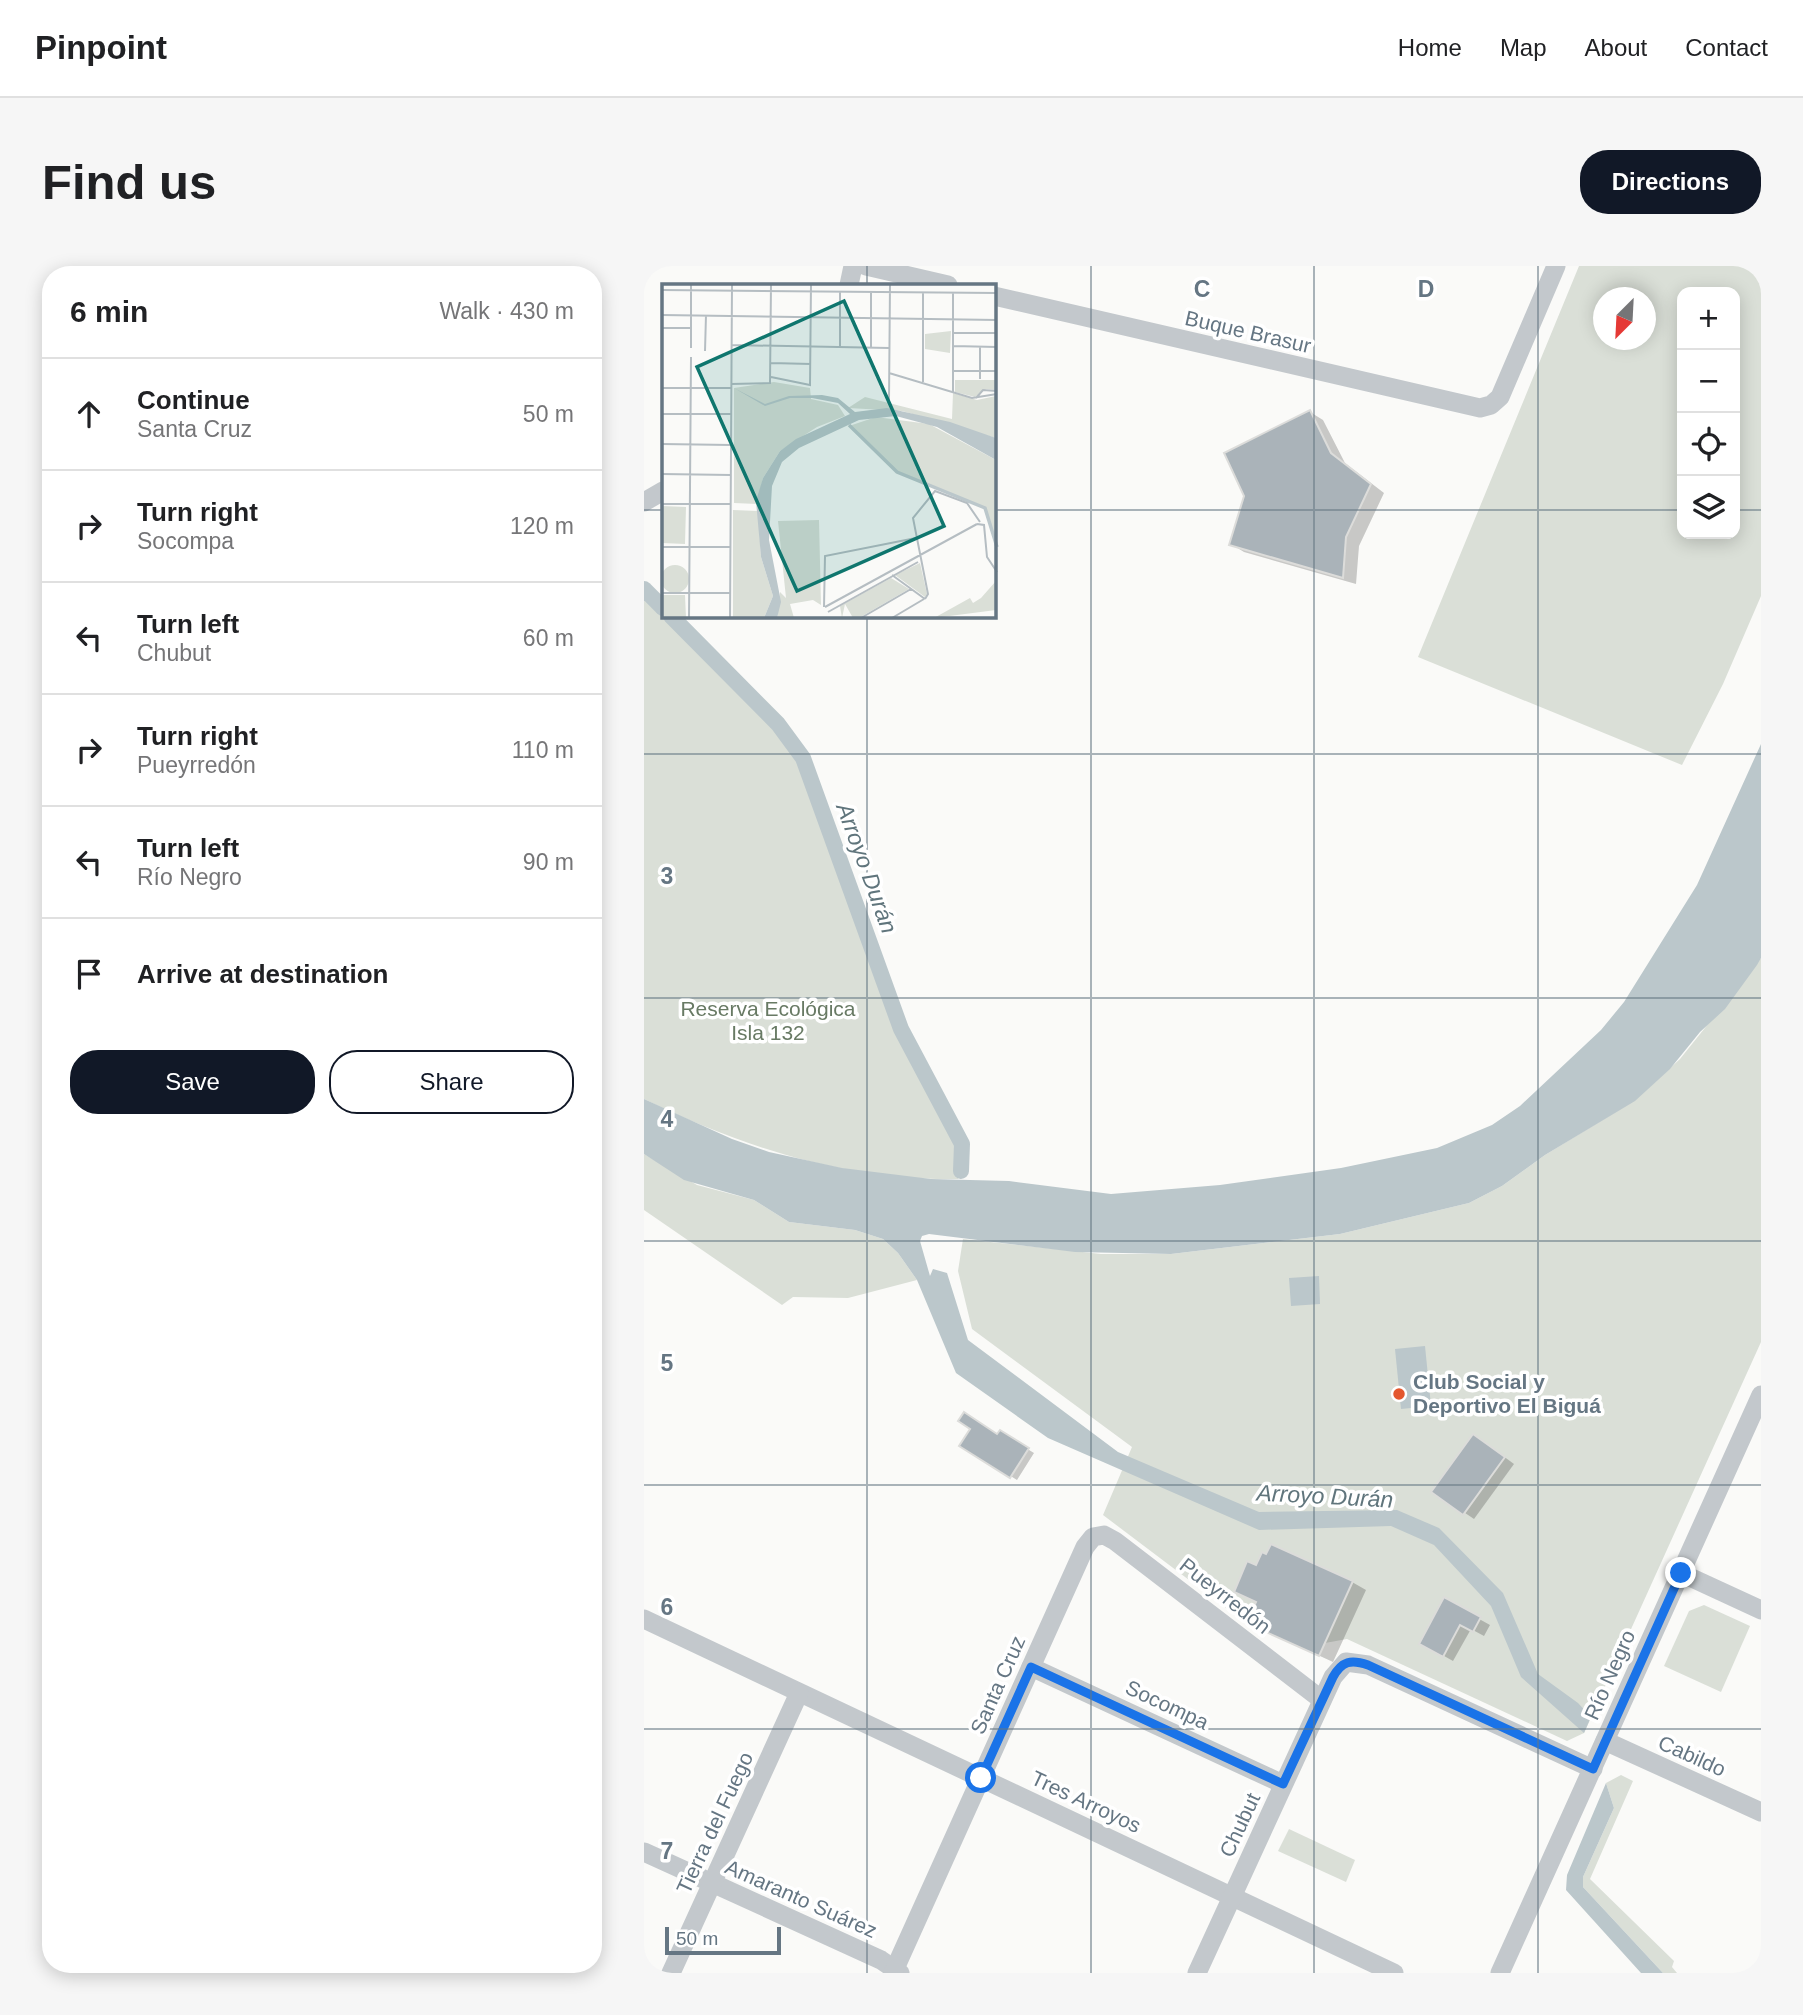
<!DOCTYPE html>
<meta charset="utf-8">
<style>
:root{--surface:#fff;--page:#f6f6f6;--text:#202124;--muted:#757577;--line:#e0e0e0;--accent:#111827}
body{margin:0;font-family:Helvetica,sans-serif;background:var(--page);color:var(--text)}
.controls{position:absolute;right:21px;top:21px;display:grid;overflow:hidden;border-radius:14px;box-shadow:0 4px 18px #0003}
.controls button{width:63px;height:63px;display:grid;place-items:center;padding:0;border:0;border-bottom:2px solid var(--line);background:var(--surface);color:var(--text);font:35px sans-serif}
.compass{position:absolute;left:949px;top:21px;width:63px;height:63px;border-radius:50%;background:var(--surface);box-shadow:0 4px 18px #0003;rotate:204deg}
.scale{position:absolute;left:21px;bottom:18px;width:116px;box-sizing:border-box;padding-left:7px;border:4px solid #657683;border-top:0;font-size:19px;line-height:24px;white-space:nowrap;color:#657683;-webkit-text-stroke:5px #fff;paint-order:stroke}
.stop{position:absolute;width:21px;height:21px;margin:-16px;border:5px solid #1a73e8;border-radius:50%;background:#fff}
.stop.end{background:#1a73e8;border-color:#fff;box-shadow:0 2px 7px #0008}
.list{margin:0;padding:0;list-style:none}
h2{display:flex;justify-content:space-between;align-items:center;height:91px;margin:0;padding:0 28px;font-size:30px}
h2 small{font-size:23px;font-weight:400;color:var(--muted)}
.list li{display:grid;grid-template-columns:46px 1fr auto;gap:21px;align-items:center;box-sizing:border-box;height:112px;padding:0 28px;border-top:2px solid var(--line)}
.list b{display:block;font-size:26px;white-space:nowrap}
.list p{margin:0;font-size:23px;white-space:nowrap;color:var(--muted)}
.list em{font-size:23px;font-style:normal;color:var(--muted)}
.actions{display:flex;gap:14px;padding:21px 28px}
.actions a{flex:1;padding:16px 0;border:2px solid var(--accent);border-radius:28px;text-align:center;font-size:24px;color:var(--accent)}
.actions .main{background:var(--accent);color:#fff}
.icon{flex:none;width:38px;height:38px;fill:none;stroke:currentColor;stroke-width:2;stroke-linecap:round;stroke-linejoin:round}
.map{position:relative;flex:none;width:1117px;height:1707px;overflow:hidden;border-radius:28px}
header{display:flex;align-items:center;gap:42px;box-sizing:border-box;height:98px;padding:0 35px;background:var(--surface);border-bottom:2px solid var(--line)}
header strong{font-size:33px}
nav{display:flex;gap:38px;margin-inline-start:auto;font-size:24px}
.intro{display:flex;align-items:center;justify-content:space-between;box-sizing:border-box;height:168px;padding:0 42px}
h1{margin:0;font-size:49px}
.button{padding:18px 32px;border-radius:28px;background:var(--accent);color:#fff;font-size:24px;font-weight:700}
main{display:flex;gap:42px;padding:0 42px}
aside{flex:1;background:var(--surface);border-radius:28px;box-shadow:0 4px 18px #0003}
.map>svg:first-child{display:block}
.green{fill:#dadfd7;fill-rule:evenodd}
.water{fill:#bbc7cb}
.shadow{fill:#0003}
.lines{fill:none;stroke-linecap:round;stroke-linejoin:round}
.canal{stroke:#bbc7cb;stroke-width:16}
.building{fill:#aab3b9;stroke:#dcdcda;stroke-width:2}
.minor{stroke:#c3c8cc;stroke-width:19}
.route{stroke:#1a73e8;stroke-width:9}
.grid{fill:none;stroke:#657683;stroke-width:2;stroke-opacity:0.55}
.poi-dot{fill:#e4572e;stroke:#fff;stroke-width:2.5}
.labels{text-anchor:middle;stroke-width:7;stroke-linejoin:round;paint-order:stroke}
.street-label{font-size:21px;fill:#657683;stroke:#fff}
.park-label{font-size:21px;fill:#687a64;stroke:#fff}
.poi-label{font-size:21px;font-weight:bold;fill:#657683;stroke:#fff;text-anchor:start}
.water-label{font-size:23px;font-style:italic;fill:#60757c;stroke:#fff}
.inset-river{fill:none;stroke:#bbc7cb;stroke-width:3.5}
.inset-road{fill:none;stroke:#b5bdc2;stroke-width:2}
.view{fill:#0f766e;fill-opacity:0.15;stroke:#0f766e;stroke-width:3.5}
.inset-edge{fill:none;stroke:#657683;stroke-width:3.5}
.grid-label{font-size:23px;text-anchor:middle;font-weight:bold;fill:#657683;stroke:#fff;stroke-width:7;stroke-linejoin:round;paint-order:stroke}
</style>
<header>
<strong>Pinpoint</strong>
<nav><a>Home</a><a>Map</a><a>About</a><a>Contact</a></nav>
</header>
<div class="intro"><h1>Find us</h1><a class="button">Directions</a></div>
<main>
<aside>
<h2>6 min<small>Walk · 430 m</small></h2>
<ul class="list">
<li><svg class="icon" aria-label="ahead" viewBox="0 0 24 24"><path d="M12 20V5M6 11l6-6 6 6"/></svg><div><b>Continue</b><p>Santa Cruz</p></div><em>50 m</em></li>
<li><svg class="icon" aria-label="right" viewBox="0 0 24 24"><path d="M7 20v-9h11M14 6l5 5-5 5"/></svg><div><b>Turn right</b><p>Socompa</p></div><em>120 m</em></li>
<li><svg class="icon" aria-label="left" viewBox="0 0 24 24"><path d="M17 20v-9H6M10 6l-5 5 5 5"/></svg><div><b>Turn left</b><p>Chubut</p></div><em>60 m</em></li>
<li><svg class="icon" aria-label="right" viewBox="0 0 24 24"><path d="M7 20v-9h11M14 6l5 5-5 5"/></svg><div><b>Turn right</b><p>Pueyrredón</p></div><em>110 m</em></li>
<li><svg class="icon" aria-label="left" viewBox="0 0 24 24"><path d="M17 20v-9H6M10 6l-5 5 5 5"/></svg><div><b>Turn left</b><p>Río Negro</p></div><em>90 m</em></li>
<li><svg class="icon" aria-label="arrive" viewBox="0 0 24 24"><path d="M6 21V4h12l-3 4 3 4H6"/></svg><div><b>Arrive at destination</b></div></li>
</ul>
<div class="actions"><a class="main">Save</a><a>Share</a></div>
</aside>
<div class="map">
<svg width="1117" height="1707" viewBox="0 0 1117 1707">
<rect width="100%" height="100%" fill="#fafaf8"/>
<g class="green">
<path d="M935 0H1117V330L1079 418 1038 499 774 391ZM1038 26H1091V268H1038ZM959 32H1001V74H959Z"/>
<path d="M0 323 19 342V350H27L134 458 159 492 257 763 318 878 319 897 314 913C203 915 98 881 0 833Z"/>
<path d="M1117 692V1076L940 1467 923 1475 703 1373 681 1377 675 1390 602 1357 459 1249 488 1181 328 1063 314 1005 319 973 457 988H527L696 968 825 937 858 920 901 889 991 834 1036 793Z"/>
<path d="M0 888 53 919 110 934 145 956 211 964 239 973 254 987 273 1014 204 1032 149 1031 138 1039 0 944Z"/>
<path d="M1060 1339 1106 1360 1077 1426 1020 1400 1045 1345Z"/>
<path d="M977 1509 989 1515 946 1613 1030 1695 1028 1701 1033 1707H1019L939 1621V1611L970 1542 962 1517Z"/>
<path d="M645 1563 711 1594 702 1616 634 1585Z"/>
</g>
<g class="water">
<path d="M1117 478V692L1113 699 1081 743 1056 766 1026 803 991 835 901 889 858 920 825 937 696 968 527 988 431 986 285 968 278 970 276 975 286 1010 289 1003 303 1007 324 1074 474 1186 615 1246 753 1244 795 1262 859 1327 894 1408 934 1437 947 1451 940 1467 877 1411 847 1340 790 1279 747 1260 615 1264 404 1172 312 1107 273 1014 254 987 239 973 211 964 145 956 110 934 40 914 0 888V833L88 873 125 886 198 902 287 913 365 915 467 928 576 919 697 902 793 882 848 859 876 840 957 764 980 736 1053 619Z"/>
<path d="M675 1010 676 1038 647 1040 645 1012Z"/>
<path d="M781 1080 787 1140 757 1143 751 1083Z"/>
<path d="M962 1517 970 1542 939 1611V1621L1019 1707H997L922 1624 923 1609Z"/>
</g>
<g class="shadow">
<path d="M666 146 679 154 701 197 740 227 715 280 712 318 600 286 587 278Z"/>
<path d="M356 1166 390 1187 373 1214 317 1179 354 1170Z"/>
<path d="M840 1176 870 1198 830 1253 790 1226Z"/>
<path d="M613 1301 708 1316 722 1324 689 1396 604 1357 613 1337 592 1325Z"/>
<path d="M801 1334 846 1359 840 1370 827 1363 809 1395 777 1377Z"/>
</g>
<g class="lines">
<g class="canal">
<path d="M0 323 19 342"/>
<path d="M27 350 134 458 159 492 257 763 318 878 317 905"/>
</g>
</g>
<g class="building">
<path d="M666 144 687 187 727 218 702 271 699 312 585 279 600 230 580 187Z"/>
<path d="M320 1146 353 1168 356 1164 385 1182 366 1212 315 1180 326 1163 314 1155Z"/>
<path d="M829 1168 861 1191 819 1249 787 1226Z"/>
<path d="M627 1278 709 1315 675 1390 602 1357 612 1336 590 1326 603 1295 612 1299 618 1286 622 1288Z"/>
<path d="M800 1331 837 1351 829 1366 816 1359 799 1391 775 1378Z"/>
</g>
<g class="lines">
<g class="minor">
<path d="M222 0 304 19"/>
<path d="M205 19 209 0"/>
<path d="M350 30 836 142 847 139 856 131 912 0"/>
<path d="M0 236 19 225"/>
<path d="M1037 1307 1117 1344"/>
<path d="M0 1353 750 1707"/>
<path d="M387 1401 639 1518"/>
<path d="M961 1475 1117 1546"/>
<path d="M0 1586 237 1694 256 1707"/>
<path d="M27 1707 155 1427"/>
<path d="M249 1707 441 1281 449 1271 460 1269 471 1275 678 1434"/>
<path d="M553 1707 689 1411 702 1396 724 1399 949 1503"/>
<path d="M856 1707 1117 1129"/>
</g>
</g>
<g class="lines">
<path class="route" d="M337 1512 387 1401 639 1518 689 1411C698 1395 707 1393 724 1399L949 1503 1037 1307"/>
</g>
<path class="grid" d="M223 0V19M447 0V1707M670 0V1707M894 0V1707M0 244H19M350 244H1038M1091 244H1117M223 350V1707M0 488H1117M0 732H1117M0 975H1117M0 1219H1117M0 1463H1117"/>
<circle class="poi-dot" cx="755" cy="1128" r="7"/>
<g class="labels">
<g class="street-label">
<text transform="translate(604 66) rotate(13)" y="7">Buque Brasur</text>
<text transform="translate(581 1330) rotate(38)" y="7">Pueyrredón</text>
<text transform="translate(966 1409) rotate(-66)" y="7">Río Negro</text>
<text transform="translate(354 1419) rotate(-66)" y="7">Santa Cruz</text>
<text transform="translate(523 1439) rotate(25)" y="7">Socompa</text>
<text transform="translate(1048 1490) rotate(24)" y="7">Cabildo</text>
<text transform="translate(442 1536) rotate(25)" y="7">Tres Arroyos</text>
<text transform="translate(71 1557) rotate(-65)" y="7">Tierra del Fuego</text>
<text transform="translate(596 1559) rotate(-65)" y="7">Chubut</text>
<text transform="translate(157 1633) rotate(24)" y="7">Amaranto Suárez</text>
</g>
<g class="park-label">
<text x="124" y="750">Reserva Ecológica<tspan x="124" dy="24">Isla 132</tspan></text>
</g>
<g class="poi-label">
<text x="769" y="1123">Club Social y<tspan x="769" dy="24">Deportivo El Biguá</tspan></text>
</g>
<g class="water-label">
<text transform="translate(223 602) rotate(70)" y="8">Arroyo Durán</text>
<text transform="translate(681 1230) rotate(3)" y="8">Arroyo Durán</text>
</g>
</g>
<g transform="translate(18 18)">
<rect width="334" height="334" fill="#fafaf8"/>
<path d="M289 47 288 69 263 65V50ZM293 96H334V106L324 105 313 113 293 108ZM112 98 148 104 149 115 176 121 183 132 155 143 118 167 101 194 95 220 72 219V104ZM291 109 315 116 334 112V154L240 127 186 124 203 113 290 135ZM214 133 267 140 334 176V263L323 224 234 188 187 142ZM0 222 24 223 23 260 0 259ZM71 226 96 227 99 273 111 312 102 334H71ZM157 236 159 321 151 316 128 320 132 334H115L118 308 124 314 116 237ZM258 279 265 310 263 313 233 291ZM-1 295a14 14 0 1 1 28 0a14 14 0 1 1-28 0ZM229 294 247 305 197 334H191L183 320 180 334 178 322ZM334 297V326L272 334 308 314 311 319 319 314ZM0 311H23L24 334H0Z" fill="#dadfd7"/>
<path d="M72 104 103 120 127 112 160 111 176 114 193 128 225 124 288 138 334 154V176L275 143 234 132 197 136 137 164 120 178 110 202 107 256 119 318 115 334H102L111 312 99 273 94 217 101 194 118 167 134 155 188 130 176 119 150 114H128L103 122Z" fill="#bbc7cb"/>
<path class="inset-river" d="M187 141 235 188 323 224 335 263"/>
<path class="inset-road" d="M0 6 335 9M0 31 335 36M0 44H29M291 49H335M69 61 227 64M291 62 335 63M178 63V7M318 63V95M29 64V0M209 64V7M43 67 44 31M109 79 149 80M291 87H335M227 89 310 114 335 110M109 93 148 101 149 0M261 98V9M69 100 108 99 109 0M0 104H69M291 108V8M314 114 321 106 335 107M227 116 228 0M0 130H69M0 160 69 161M0 190 69 191M0 220H68M315 240 322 241 325 273 335 288M0 263H68M230 291 263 315M0 309H68M263 315 266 310 251 234 273 207 305 219 318 238M162 323 163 272 254 254M163 323 315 240M166 328 256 278M27 334 29 73M68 334 70 0M199 334 249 305M230 334 262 315"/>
<path class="view" d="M182 17 282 242 135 307 35 83Z"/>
<rect width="334" height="334" class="inset-edge"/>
</g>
<g class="grid-label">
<text x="558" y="31">C</text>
<text x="782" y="31">D</text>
<text x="23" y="618">3</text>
<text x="23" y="861">4</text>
<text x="23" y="1105">5</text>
<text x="23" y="1349">6</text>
<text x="23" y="1593">7</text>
</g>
</svg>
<div class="controls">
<button>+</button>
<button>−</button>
<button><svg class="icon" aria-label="locate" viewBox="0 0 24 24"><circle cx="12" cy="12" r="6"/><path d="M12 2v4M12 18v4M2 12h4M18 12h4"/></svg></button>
<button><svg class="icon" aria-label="layers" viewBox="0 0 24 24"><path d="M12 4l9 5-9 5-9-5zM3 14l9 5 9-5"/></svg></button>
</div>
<svg class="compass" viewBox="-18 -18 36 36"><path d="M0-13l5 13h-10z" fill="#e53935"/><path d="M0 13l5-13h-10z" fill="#757577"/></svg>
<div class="scale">50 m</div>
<div class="stop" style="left:337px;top:1512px"></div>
<div class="stop end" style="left:1037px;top:1307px"></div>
</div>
</main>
